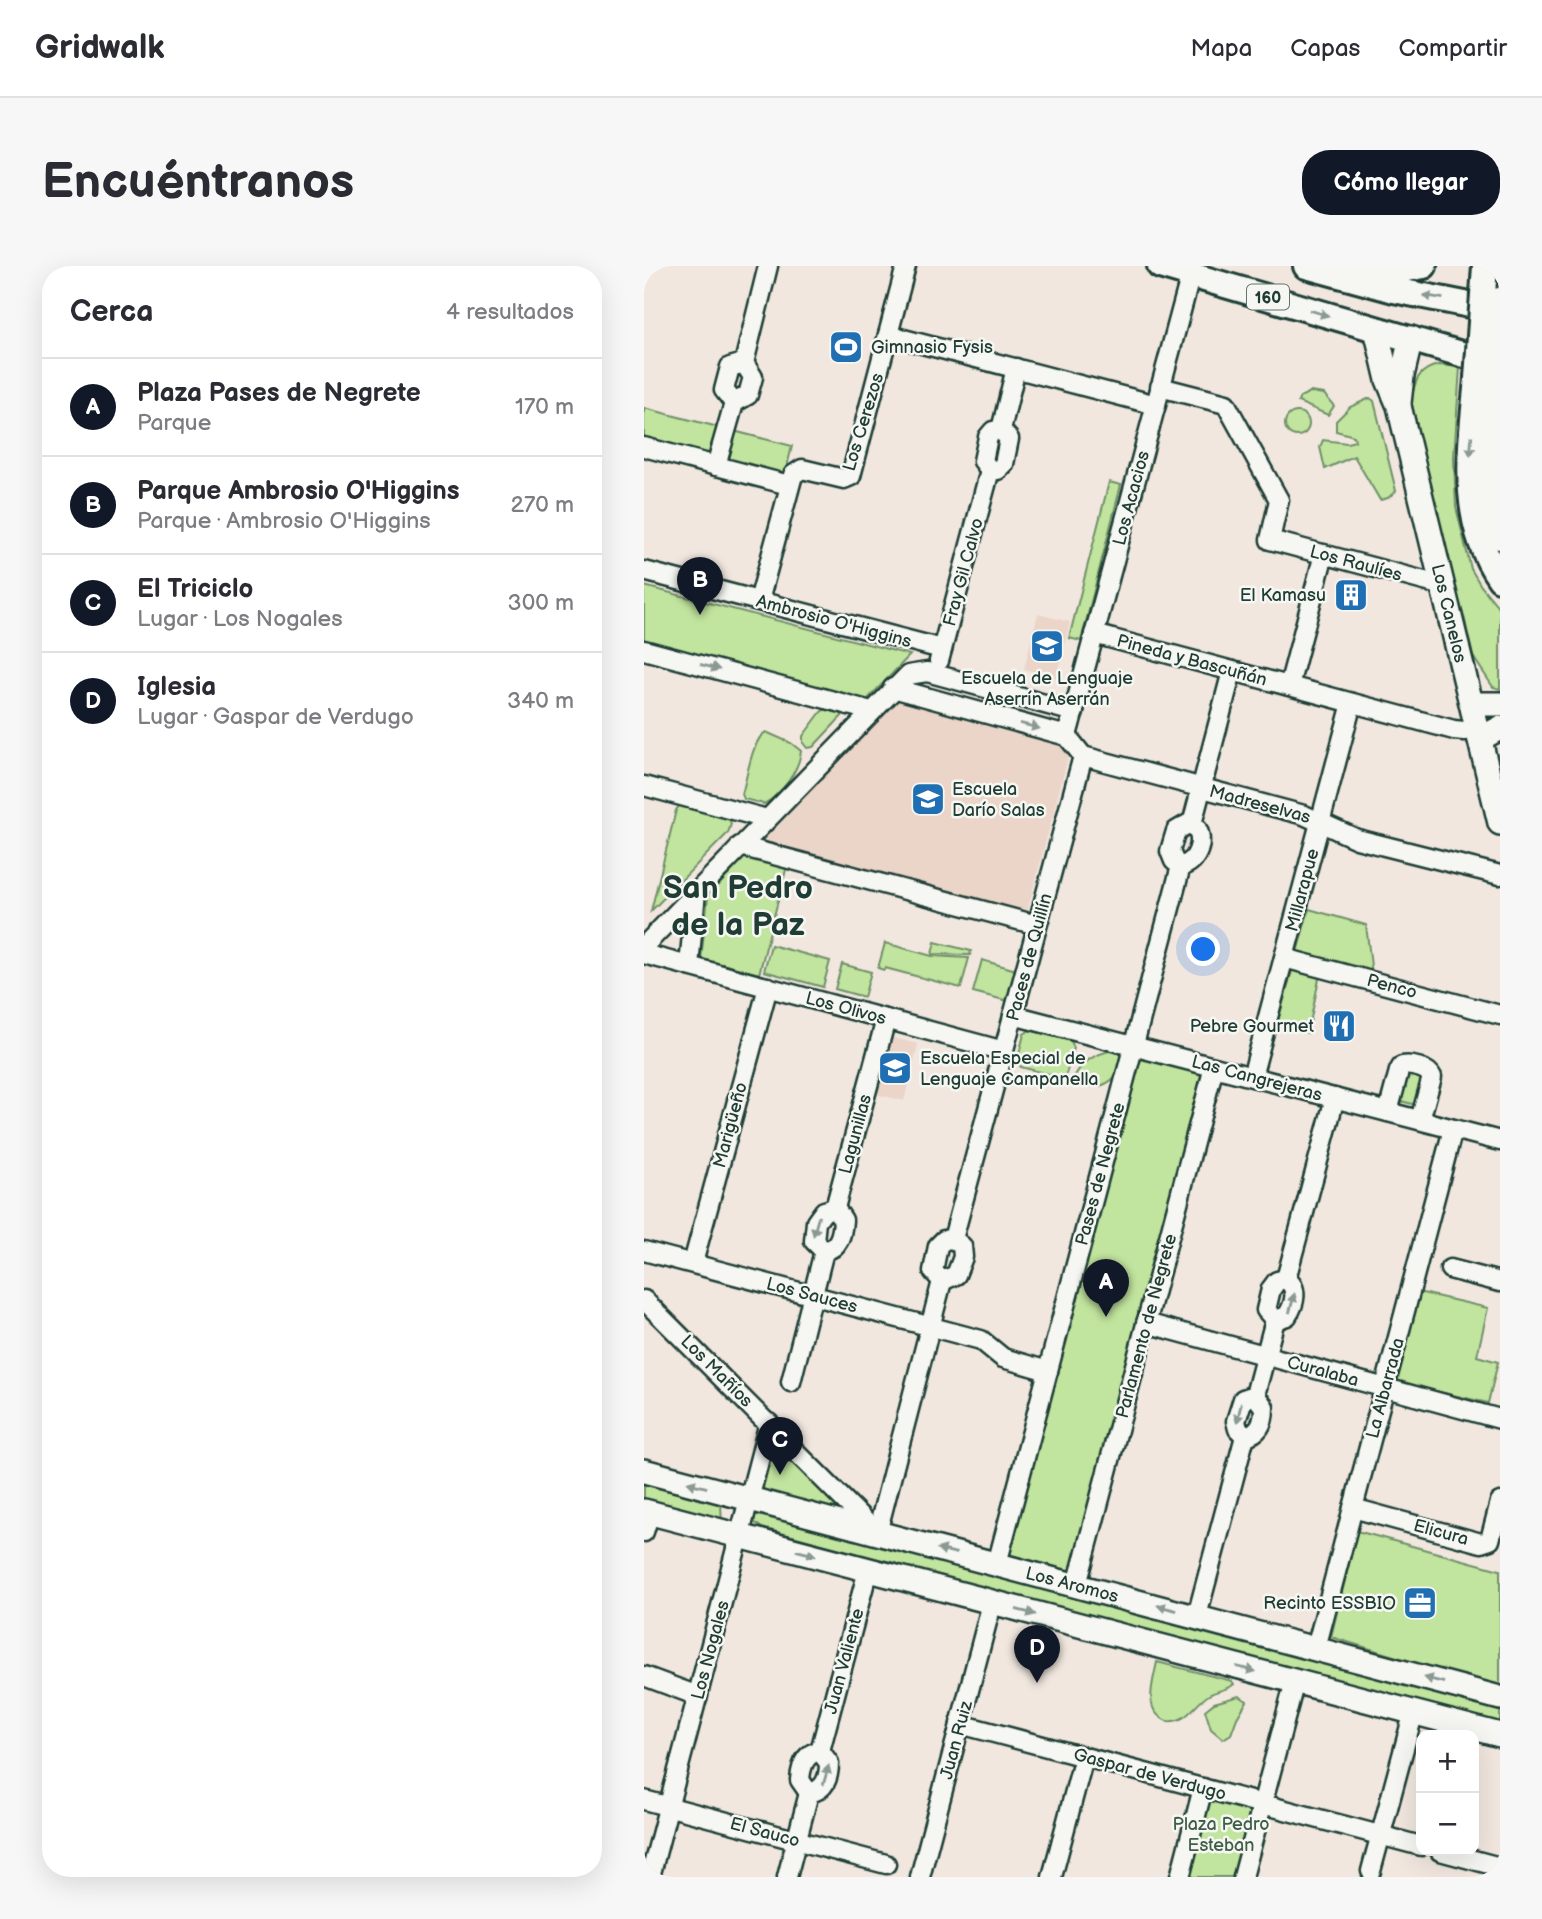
<!DOCTYPE html>
<html lang="es">
<meta charset="utf-8">
<style>
:root{--surface:#fff;--page:#f7f7f7;--text:#2b2b33;--muted:#7c7c81;--line:#e1e1e2;--accent:#111827}
body{margin:0;font-family:"Balsamiq Sans",sans-serif;background:var(--page);color:var(--text)}
.controls{position:absolute;right:21px;bottom:21px;display:grid;overflow:hidden;border-radius:14px;box-shadow:0 7px 28px #0002}
.controls button{width:63px;height:63px;display:grid;place-items:center;padding:0;border:0;border-bottom:2px solid var(--line);background:var(--surface);color:var(--text);font:35px sans-serif}
.you{position:absolute;left:560px;top:684px;width:24px;height:24px;margin:-18px;border:5px solid #fff;border-radius:50%;background:#1a73e8;box-shadow:0 0 0 10px #1a73e833}
.badge{display:grid;place-items:center;width:46px;height:46px;border-radius:50%;background:var(--accent);color:#fff;font-size:23px;font-weight:700}
.pin{position:absolute;translate:-50% -58px;filter:drop-shadow(0 2px 4px #0008)}
.pin::after{content:'';position:absolute;top:37px;width:24px;height:21px;background:inherit;clip-path:polygon(0 0,100% 0,50% 100%)}
.list{margin:0;padding:0;list-style:none}
h2{display:flex;justify-content:space-between;align-items:center;height:91px;margin:0;padding:0 28px;font-size:30px}
h2 small{font-size:23px;font-weight:400;color:var(--muted)}
.list li{display:grid;grid-template-columns:46px 1fr auto;gap:21px;align-items:center;box-sizing:border-box;height:98px;padding:0 28px;border-top:2px solid var(--line)}
.list b{display:block;font-size:26px;white-space:nowrap}
.list p{margin:0;font-size:23px;white-space:nowrap;color:var(--muted)}
.list em{font-size:23px;font-style:normal;color:var(--muted)}
.map{position:relative;flex:none;width:856px;height:1611px;overflow:hidden;border-radius:28px}
header{display:flex;align-items:center;gap:42px;box-sizing:border-box;height:98px;padding:0 35px;background:var(--surface);border-bottom:2px solid var(--line)}
header strong{font-size:33px}
nav{display:flex;gap:38px;margin-inline-start:auto;font-size:24px}
.intro{display:flex;align-items:center;justify-content:space-between;box-sizing:border-box;height:168px;padding:0 42px}
h1{margin:0;font-size:49px}
.button{padding:18px 32px;border-radius:28px;background:var(--accent);color:#fff;font-size:24px;font-weight:700}
main{display:flex;gap:42px;padding:0 42px}
aside{flex:1;background:var(--surface);border-radius:28px;box-shadow:0 7px 28px #0002}
.map>svg:first-child{display:block}
.built{fill:#ebd4c8}
.green{fill:#c1e49e;stroke:#709069;stroke-width:2}
.lines{fill:none;stroke-linecap:round;stroke-linejoin:round}
.minor-casing{stroke:#1f3d34;stroke-width:23}
.major-casing{stroke:#1f3d34;stroke-width:28}
.highway-casing{stroke:#1f3d34;stroke-width:30}
.minor{stroke:#f6f6f2;stroke-width:18}
.major{stroke:#f6f6f2;stroke-width:23}
.highway{stroke:#f6f6f2;stroke-width:24}
.rail{stroke:#1f3d34;stroke-width:4.5}
.highway-bridge-casing{stroke:#1f3d34;stroke-width:30;stroke-linecap:butt}
.highway-bridge{stroke:#f6f6f2;stroke-width:24}
.oneway{fill:#8a9a93}
.labels{text-anchor:middle;stroke-width:5;stroke-linejoin:round;paint-order:stroke}
.shield{fill:#f6f6f2;stroke:#60746d;stroke-width:2}
.shield-label{font-size:16px;font-weight:bold;fill:#1f3d34}
.poi-label{font-size:18px;fill:#1f3d34;stroke:#f6f6f2;text-anchor:start}
.street-label{font-size:18px;fill:#1f3d34;stroke:#f6f6f2}
.park-label{font-size:18px;fill:#3f5e49;stroke:#f6f6f2}
.town-label{font-size:32px;font-weight:bold;fill:#1f3d34;stroke:#f6f6f2}
</style>
<header>
<strong>Gridwalk</strong>
<nav><a>Mapa</a><a>Capas</a><a>Compartir</a></nav>
</header>
<div class="intro"><h1>Encuéntranos</h1><a class="button">Cómo llegar</a></div>
<main>
<aside>
<h2>Cerca<small>4 resultados</small></h2>
<ul class="list">
<li><span class="badge">A</span><div><b>Plaza Pases de Negrete</b><p>Parque</p></div><em>170 m</em></li>
<li><span class="badge">B</span><div><b>Parque Ambrosio O'Higgins</b><p>Parque · Ambrosio O'Higgins</p></div><em>270 m</em></li>
<li><span class="badge">C</span><div><b>El Triciclo</b><p>Lugar · Los Nogales</p></div><em>300 m</em></li>
<li><span class="badge">D</span><div><b>Iglesia</b><p>Lugar · Gaspar de Verdugo</p></div><em>340 m</em></li>
</ul>
</aside>
<div class="map">
<svg width="856" height="1611" viewBox="0 0 856 1611">
<rect width="100%" height="100%" fill="#f1e7df"/>
<filter id="ink" filterUnits="userSpaceOnUse"><feTurbulence type="fractalNoise" baseFrequency=".0143" numOctaves="2"/><feDisplacementMap in="SourceGraphic" scale="14" xChannelSelector="R" yChannelSelector="G"/><feConvolveMatrix kernelMatrix="1 2 1 2 8 2 1 2 1" color-interpolation-filters="sRGB"/></filter>
<g filter="url(#ink)">
<g class="built">
<path d="M394 348 426 356 412 412 380 403Z"/>
<path d="M252 430 415 479 425 488 382 650 111 578Z"/>
<path d="M242 770 274 778 260 835 228 827Z"/>
</g>
<g class="green">
<path d="M795 99 816 101 810 192 812 241 827 303 837 320 856 343V423L849 421 828 389 821 354 804 301 767 134C771 115 774 103 795 99Z"/>
<path d="M666 126 680 128 690 140 684 149 654 136 656 131Z"/>
<path d="M726 132 730 135 752 225 744 232 736 234 710 190 681 203 676 181 679 174 703 177 711 175 710 170 692 165V155L706 141Z"/>
<path d="M0 142 148 180 140 213 0 176Z"/>
<circle cx="653" cy="158" r="12"/>
<path d="M465 216 477 219 437 375 425 372Z"/>
<path d="M0 320 266 389 221 436 0 378Z"/>
<path d="M184 442 198 445V450L169 481 163 482 159 477V470L177 446Z"/>
<path d="M122 466 147 477 157 485C155 505 137 529 120 538L100 533 98 528C103 512 108 473 122 466Z"/>
<path d="M36 539 79 549 85 552 87 558 84 567 7 645 32 544Z"/>
<path d="M102 589 143 600 115 708 57 693 64 631Z"/>
<path d="M665 643 722 659 728 708 679 693 664 767 633 759Z"/>
<path d="M291 676 327 685 326 689 288 688Z"/>
<path d="M241 677 288 690 325 692 317 722 241 702 240 704 234 702Z"/>
<path d="M127 679 186 695 179 721 120 705Z"/>
<path d="M338 694 372 704 364 735 329 726Z"/>
<path d="M198 698 227 706 220 731 191 723Z"/>
<path d="M386 764 427 775 430 782 422 808 416 811 377 801 373 796 380 768Z"/>
<path d="M471 784 482 788C474 816 457 829 429 814 436 796 453 787 471 784Z"/>
<path d="M494 790 563 808 429 1313 361 1295Z"/>
<path d="M761 806 784 813 776 840 753 834Z"/>
<path d="M774 1026 844 1042 833 1090 854 1096 844 1137 752 1116Z"/>
<path d="M134 1188 147 1192 192 1236 194 1241 192 1246 121 1227C115 1214 121 1194 134 1188Z"/>
<path d="M0 1216 77 1236 78 1261 0 1238Z"/>
<path d="M112 1245 856 1442V1460L118 1262 110 1256Z"/>
<path d="M713 1265 856 1304V1422L687 1371Z"/>
<path d="M513 1396 588 1415 590 1418C584 1424 573 1424 565 1429 550 1438 544 1457 523 1455 498 1445 509 1417 513 1396Z"/>
<path d="M595 1430 603 1435 593 1452 587 1468 579 1473 567 1463 561 1444 570 1437Z"/>
<path d="M560 1531 610 1546 593 1611H539Z"/>
</g>
<g class="lines">
<g class="minor-casing">
<g id="minor">
<path d="M244 69 512 139"/>
<path d="M100 97 124 0"/>
<path d="M516 121 582 138 635 234 626 274 799 320"/>
<path d="M357 164 372 102"/>
<path d="M0 181 145 219"/>
<path d="M72 200 90 137 104 129 109 111 100 97 86 101 80 124 90 137"/>
<path d="M346 204H354L360 198 365 173 357 164"/>
<path d="M346 204 339 195 344 171 349 165 357 164"/>
<path d="M0 305 298 383"/>
<path d="M115 335 149 209 158 203 200 213 207 210 262 0"/>
<path d="M450 368 810 464 820 465 834 463"/>
<path d="M0 384 227 445"/>
<path d="M295 395 346 204"/>
<path d="M645 420 680 288"/>
<path d="M249 422 423 470"/>
<path d="M423 470 544 19"/>
<path d="M423 470 439 490 660 549 713 573 856 609"/>
<path d="M0 520 123 553"/>
<path d="M544 558 552 561C561 574 554 597 537 600L530 595 526 585 532 565Z"/>
<path d="M548 558 588 405"/>
<path d="M96 580 393 659"/>
<path d="M0 680 264 409 283 406 430 446"/>
<path d="M0 688 360 785"/>
<path d="M640 692 856 749"/>
<path d="M45 700 52 626"/>
<path d="M369 749 856 875"/>
<path d="M608 811 708 437"/>
<path d="M744 846 755 805 758 800C767 798 784 802 788 811L776 854"/>
<path d="M191 942 242 753"/>
<path d="M309 973 439 490"/>
<path d="M309 973 318 980 319 991 312 1009 298 1015 289 1005 294 980 300 974Z"/>
<path d="M0 985 337 1074 359 1092 404 1105"/>
<path d="M180 985 170 975 172 956 180 945 191 942"/>
<path d="M180 985C195 982 198 969 199 954L191 942"/>
<path d="M49 997 124 721"/>
<path d="M806 1003 856 1016"/>
<path d="M642 1013 691 832"/>
<path d="M0 1034 233 1267"/>
<path d="M631 1054 643 1050C651 1038 655 1022 642 1013"/>
<path d="M631 1054 622 1044 627 1023 633 1015 642 1013"/>
<path d="M502 1057 856 1153"/>
<path d="M147 1116 180 985"/>
<path d="M611 1129 631 1054"/>
<path d="M601 1170 594 1163 592 1155 599 1133 611 1129"/>
<path d="M601 1170C616 1167 620 1155 620 1141L611 1129"/>
<path d="M709 1242 837 1277 846 1274 856 1236"/>
<path d="M0 1266 6 1246"/>
<path d="M233 1267 298 1015"/>
<path d="M353 1298 537 600"/>
<path d="M433 1319 570 801"/>
<path d="M553 1350 601 1170"/>
<path d="M672 1382 809 863"/>
<path d="M0 1410 54 1430"/>
<path d="M316 1458 777 1580"/>
<path d="M176 1485 224 1304"/>
<path d="M165 1527C181 1524 185 1512 185 1497L176 1485"/>
<path d="M165 1527 156 1514C157 1500 161 1487 176 1485"/>
<path d="M0 1534 242 1598"/>
<path d="M796 1585 856 1601"/>
<path d="M727 1605 770 1445"/>
<path d="M6 1611 125 1157"/>
<path d="M143 1611 165 1527"/>
<path d="M276 1611 348 1337"/>
<path d="M408 1611 440 1491"/>
<path d="M536 1611 559 1522"/>
<path d="M599 1611 651 1415"/>
</g>
</g>
<g class="major-casing">
<g id="major">
<path id="s1" d="M732 63 744 114 755 140 856 557"/>
<path d="M755 137 758 110 767 72"/>
<path d="M828 438H856"/>
<path d="M836 473 856 462"/>
<path id="s2" d="M0 1205 856 1432"/>
<path d="M0 1245 856 1469"/>
</g>
</g>
<g class="highway-casing">
<g id="highway">
<path d="M516 0 855 99"/>
<path d="M662 0 750 24 856 45"/>
<path d="M713 0 752 5 780 0"/>
<path d="M833 112C827 179 814 254 856 313"/>
<path d="M850 117C847 168 840 221 856 271"/>
</g>
</g>
<use href="#minor" class="minor"/>
<use href="#major" class="major"/>
<use href="#highway" class="highway"/>
<path class="rail" d="M843 0 856 4"/>
<g class="highway-bridge-casing">
<g id="highway-bridge">
<path d="M833 112 841 0"/>
<path d="M850 117 855 34"/>
</g>
</g>
<use href="#highway-bridge" class="highway-bridge"/>
</g>
<defs><path id="oneway-solid" d="M-6-.8H1V-3.2L6.5 0L1 3.2V.8H-6Z" transform="scale(1.75)"/></defs>
<g class="oneway">
<use href="#oneway-solid" transform="translate(789 31) rotate(-171)"/>
<use href="#oneway-solid" transform="translate(675 47) rotate(17)"/>
<use href="#oneway-solid" transform="translate(827 180) rotate(94)"/>
<use href="#oneway-solid" transform="translate(66 401) rotate(15)"/>
<use href="#oneway-solid" transform="translate(386 460) rotate(15)"/>
<use href="#oneway-solid" transform="translate(172 960) rotate(105)"/>
<use href="#oneway-solid" transform="translate(648 1037) rotate(-75)"/>
<use href="#oneway-solid" transform="translate(595 1147) rotate(104)"/>
<use href="#oneway-solid" transform="translate(53 1219) rotate(-165)"/>
<use href="#oneway-solid" transform="translate(303 1285) rotate(-166)"/>
<use href="#oneway-solid" transform="translate(162 1287) rotate(15)"/>
<use href="#oneway-solid" transform="translate(523 1342) rotate(-165)"/>
<use href="#oneway-solid" transform="translate(382 1346) rotate(15)"/>
<use href="#oneway-solid" transform="translate(602 1403) rotate(15)"/>
<use href="#oneway-solid" transform="translate(790 1414) rotate(-165)"/>
<use href="#oneway-solid" transform="translate(182 1509) rotate(-74)"/>
</g>
</g>
<defs>
<g id="stadium-square" transform="scale(1.75)"><rect x="-9" y="-9" width="18" height="18" rx="4" fill="#1f6fb2" stroke="#f6f6f2"/><path d="M0-5a6.5 5 0 1 0 0 10a6.5 5 0 1 0 0-10ZM-3.5-1.8h7v3.6h-7Z" fill="#fff"/></g>
<g id="building-square" transform="scale(1.75)"><rect x="-9" y="-9" width="18" height="18" rx="4" fill="#1f6fb2" stroke="#f6f6f2"/><path d="M-4-6H4V6H1V3H-1V6H-4ZM-2.5-4.3h1.7v1.8h-1.7ZM.8-4.3h1.7v1.8H.8ZM-2.5-1h1.7V.8h-1.7ZM.8-1h1.7V.8H.8Z" fill="#fff"/></g>
<g id="school-square" transform="scale(1.75)"><rect x="-9" y="-9" width="18" height="18" rx="4" fill="#1f6fb2" stroke="#f6f6f2"/><path d="M0-5L7-2L0 1L-7-2ZM-4 1L0 2.5L4 1V4Q0 6-4 4Z" fill="#fff"/></g>
<g id="restaurant-square" transform="scale(1.75)"><rect x="-9" y="-9" width="18" height="18" rx="4" fill="#1f6fb2" stroke="#f6f6f2"/><path d="M-5-6h1v4h1v-4h1v4h1v-4h1v5L-1.5 .5V6h-2V.5L-5-1ZM5-6V6H3V1.5H1.5Q1.5-4 5-6Z" fill="#fff"/></g>
<g id="office-square" transform="scale(1.75)"><rect x="-9" y="-9" width="18" height="18" rx="4" fill="#1f6fb2" stroke="#f6f6f2"/><path d="M-6-3h4V-5.5h4V-3h4V5H-6ZM-1-4.5V-3h2v-1.5ZM-6 0V1H6V0Z" fill="#fff"/></g>
</defs>
<g fill-rule="evenodd">
<use href="#stadium-square" x="202" y="81"/>
<use href="#building-square" x="707" y="329"/>
<use href="#school-square" x="403" y="380"/>
<use href="#school-square" x="284" y="533"/>
<use href="#restaurant-square" x="695" y="760"/>
<use href="#school-square" x="251" y="802"/>
<use href="#office-square" x="776" y="1337"/>
</g>
<g class="labels">
<rect class="shield" x="603" y="18.5" width="42" height="25" rx="5"/>
<g class="shield-label">
<text x="624" y="37">160</text>
</g>
<g class="poi-label">
<text x="227" y="87">Gimnasio Fysis</text>
<text x="682" y="335" text-anchor="end">El Kamasu</text>
<text x="403" y="418" text-anchor="middle">Escuela de Lenguaje<tspan x="403" dy="21">Aserrín Aserrán</tspan></text>
<text x="308" y="529">Escuela<tspan x="308" dy="21">Darío Salas</tspan></text>
<text x="670" y="766" text-anchor="end">Pebre Gourmet</text>
<text x="276" y="798">Escuela Especial de<tspan x="276" dy="21">Lenguaje Campanella</tspan></text>
<text x="752" y="1343" text-anchor="end">Recinto ESSBIO</text>
</g>
<g class="street-label">
<text transform="translate(219 156) rotate(-73)" y="6">Los Cerezos</text>
<text transform="translate(487 232) rotate(-75)" y="6">Los Acacios</text>
<text transform="translate(712 297) rotate(15)" y="6">Los Raulíes</text>
<text transform="translate(319 306) rotate(-75)" y="6">Fray Gil Calvo</text>
<text dy="6" stroke="none"><textPath href="#s1" startOffset="294">Los Canelos</textPath></text>
<text transform="translate(190 355) rotate(15)" y="6">Ambrosio O'Higgins</text>
<text transform="translate(548 394) rotate(15)" y="6">Pineda y Bascuñán</text>
<text transform="translate(616 538) rotate(15)" y="6">Madreselvas</text>
<text transform="translate(658 624) rotate(-75)" y="6">Millarapue</text>
<text transform="translate(385 691) rotate(-75)" y="6">Paces de Quillín</text>
<text transform="translate(748 720) rotate(15)" y="6">Penco</text>
<text transform="translate(202 742) rotate(15)" y="6">Los Olivos</text>
<text transform="translate(613 812) rotate(15)" y="6">Las Cangrejeras</text>
<text transform="translate(86 859) rotate(-75)" y="6">Marigüeño</text>
<text transform="translate(211 868) rotate(-75)" y="6">Lagunillas</text>
<text transform="translate(456 908) rotate(-75)" y="6">Pases de Negrete</text>
<text transform="translate(168 1029) rotate(15)" y="6">Los Sauces</text>
<text transform="translate(502 1060) rotate(-75)" y="6">Parlamento de Negrete</text>
<text transform="translate(73 1105) rotate(45)" y="6">Los Mañíos</text>
<text transform="translate(679 1105) rotate(15)" y="6">Curalaba</text>
<text transform="translate(741 1122) rotate(-75)" y="6">La Albarrada</text>
<text transform="translate(797 1266) rotate(15)" y="6">Elicura</text>
<text dy="6" stroke="none"><textPath href="#s2" startOffset="443">Los Aromos</textPath></text>
<text transform="translate(66 1384) rotate(-75)" y="6">Los Nogales</text>
<text transform="translate(200 1395) rotate(-75)" y="6">Juan Valiente</text>
<text transform="translate(312 1474) rotate(-75)" y="6">Juan Ruiz</text>
<text transform="translate(506 1508) rotate(15)" y="6">Gaspar de Verdugo</text>
<text transform="translate(121 1566) rotate(15)" y="6">El Sauco</text>
</g>
<g class="park-label">
<text x="577" y="1564">Plaza Pedro<tspan x="577" dy="21">Esteban</tspan></text>
</g>
<g class="town-label">
<text x="94" y="632">San Pedro<tspan x="94" dy="37">de la Paz</tspan></text>
</g>
</g>
</svg>
<div class="controls">
<button>+</button>
<button>−</button>
</div>
<div class="you"></div>
<div class="pin badge" style="left:462px;top:1051px">A</div>
<div class="pin badge" style="left:56px;top:349px">B</div>
<div class="pin badge" style="left:136px;top:1209px">C</div>
<div class="pin badge" style="left:393px;top:1417px">D</div>
</div>
</main>
